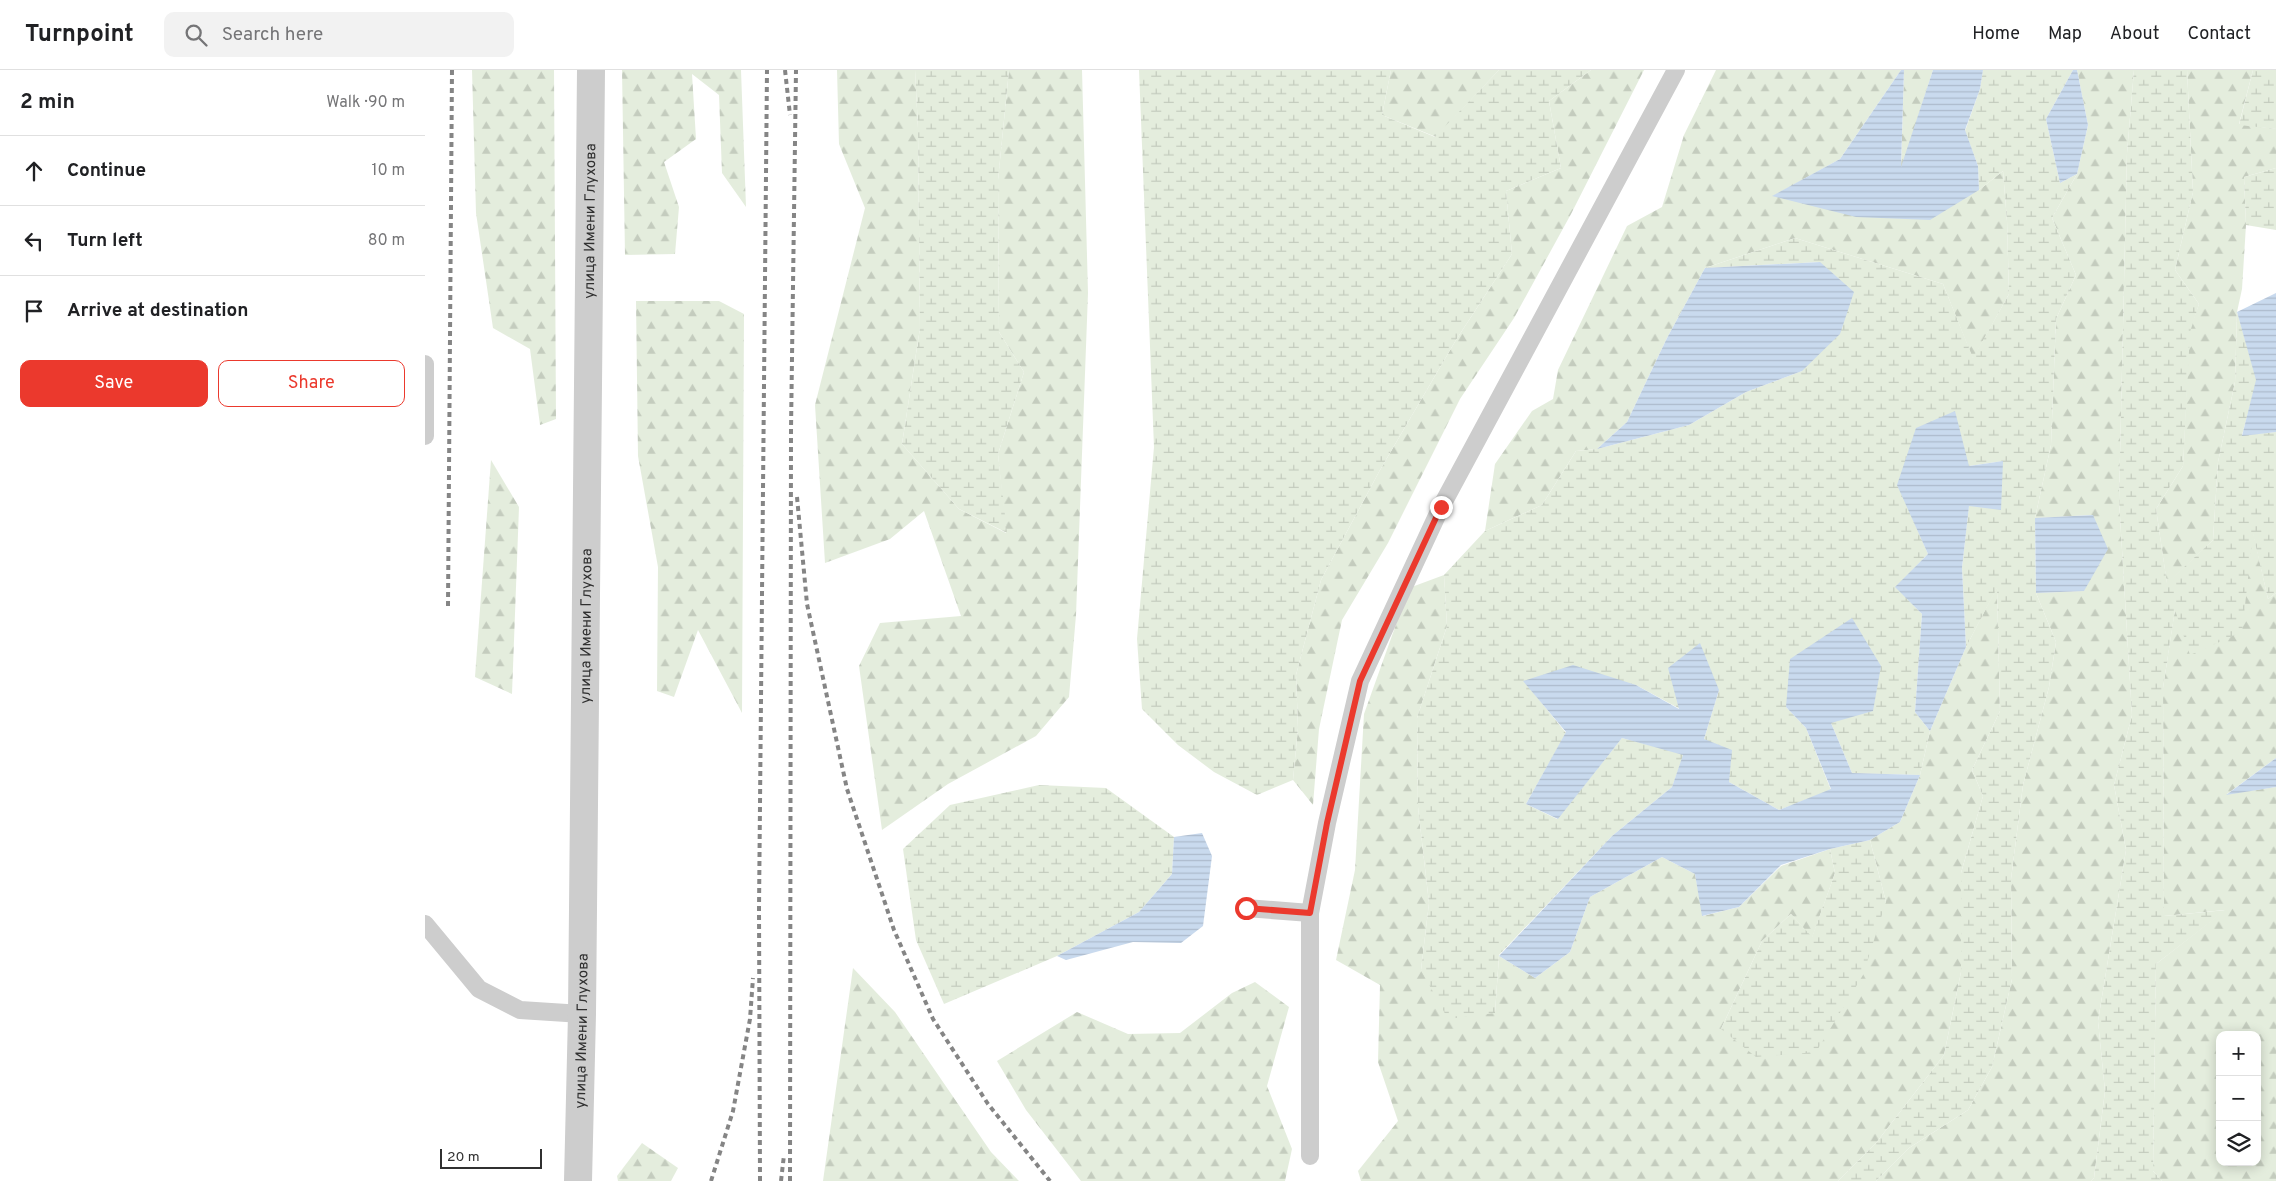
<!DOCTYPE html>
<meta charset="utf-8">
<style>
:root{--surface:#fff;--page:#f2f2f2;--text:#202124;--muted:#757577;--line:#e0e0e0;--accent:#eb392d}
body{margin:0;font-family:Overpass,sans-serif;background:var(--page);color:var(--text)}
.controls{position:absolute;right:15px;bottom:15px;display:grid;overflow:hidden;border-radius:10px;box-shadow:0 2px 12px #0003}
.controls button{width:45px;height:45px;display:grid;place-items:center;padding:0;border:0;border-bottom:1px solid var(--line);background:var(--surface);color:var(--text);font:25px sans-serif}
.scale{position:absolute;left:15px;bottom:12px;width:102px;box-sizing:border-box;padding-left:5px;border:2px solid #303030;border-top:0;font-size:14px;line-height:18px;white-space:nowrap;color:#303030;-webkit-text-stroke:4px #fff;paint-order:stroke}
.stop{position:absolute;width:15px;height:15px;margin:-11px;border:4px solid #eb392d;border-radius:50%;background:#fff}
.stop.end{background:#eb392d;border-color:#fff;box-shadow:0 1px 5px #0008}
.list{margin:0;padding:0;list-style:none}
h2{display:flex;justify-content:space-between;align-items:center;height:65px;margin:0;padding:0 20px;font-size:21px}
h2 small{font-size:16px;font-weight:400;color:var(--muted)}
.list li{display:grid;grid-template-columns:32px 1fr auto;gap:15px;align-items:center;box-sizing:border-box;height:70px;padding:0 20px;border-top:1px solid var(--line)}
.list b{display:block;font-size:19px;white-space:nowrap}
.list em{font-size:16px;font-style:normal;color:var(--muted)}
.actions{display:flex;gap:10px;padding:15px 20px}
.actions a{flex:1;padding:11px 0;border:1px solid var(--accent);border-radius:10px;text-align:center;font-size:18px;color:var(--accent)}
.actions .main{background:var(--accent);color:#fff}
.icon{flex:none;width:28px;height:28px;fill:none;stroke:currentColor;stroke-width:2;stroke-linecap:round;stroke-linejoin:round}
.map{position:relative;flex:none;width:1851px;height:1111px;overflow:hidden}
header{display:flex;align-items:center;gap:30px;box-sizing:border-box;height:70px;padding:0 25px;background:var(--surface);border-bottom:1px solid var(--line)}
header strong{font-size:24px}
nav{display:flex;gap:28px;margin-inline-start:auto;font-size:18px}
.search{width:350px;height:45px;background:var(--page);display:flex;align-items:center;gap:12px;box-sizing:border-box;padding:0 18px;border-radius:10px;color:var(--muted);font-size:19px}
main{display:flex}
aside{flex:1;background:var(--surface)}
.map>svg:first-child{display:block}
.forest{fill:url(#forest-firs);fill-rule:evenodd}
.wetland{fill:url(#wetland-marsh)}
.water{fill:url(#water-rules)}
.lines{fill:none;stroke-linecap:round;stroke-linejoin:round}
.lane{stroke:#cdcdcd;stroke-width:18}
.street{stroke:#cdcdcd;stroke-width:28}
.rail{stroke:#858585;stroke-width:4;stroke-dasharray:5 4;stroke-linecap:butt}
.route{stroke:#eb392d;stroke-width:6}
.labels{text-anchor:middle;stroke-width:5;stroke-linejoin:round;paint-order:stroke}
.street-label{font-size:15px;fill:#303030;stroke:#fff}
</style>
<header>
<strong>Turnpoint</strong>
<div class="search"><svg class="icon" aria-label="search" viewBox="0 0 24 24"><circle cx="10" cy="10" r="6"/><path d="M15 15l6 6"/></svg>Search here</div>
<nav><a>Home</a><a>Map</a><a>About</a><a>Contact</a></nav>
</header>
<main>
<aside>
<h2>2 min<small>Walk · 90 m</small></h2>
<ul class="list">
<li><svg class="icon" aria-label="ahead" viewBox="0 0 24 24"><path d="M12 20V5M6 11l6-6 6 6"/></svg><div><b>Continue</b></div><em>10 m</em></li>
<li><svg class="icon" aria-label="left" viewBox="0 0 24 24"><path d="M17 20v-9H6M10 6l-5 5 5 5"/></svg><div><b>Turn left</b></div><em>80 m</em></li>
<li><svg class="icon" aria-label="arrive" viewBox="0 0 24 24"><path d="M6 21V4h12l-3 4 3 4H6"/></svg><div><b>Arrive at destination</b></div></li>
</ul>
<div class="actions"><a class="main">Save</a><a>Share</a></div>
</aside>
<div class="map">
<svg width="1851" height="1111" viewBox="0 0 1851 1111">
<defs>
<pattern id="forest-firs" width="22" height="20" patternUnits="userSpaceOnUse" patternTransform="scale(1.25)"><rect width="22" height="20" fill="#e4eddd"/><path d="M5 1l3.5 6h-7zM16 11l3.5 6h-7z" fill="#c4ccbe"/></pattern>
<pattern id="wetland-marsh" width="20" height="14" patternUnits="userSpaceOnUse" patternTransform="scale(1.25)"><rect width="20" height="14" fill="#e4eddd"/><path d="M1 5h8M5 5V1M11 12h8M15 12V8" fill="none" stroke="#c4ccbe"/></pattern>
<pattern id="water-rules" width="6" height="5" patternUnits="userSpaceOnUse" patternTransform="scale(1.25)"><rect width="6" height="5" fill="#c9daee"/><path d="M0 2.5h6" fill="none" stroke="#adbbcc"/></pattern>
</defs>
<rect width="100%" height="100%" fill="#fff"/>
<g class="forest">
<path d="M47 0H129L131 349 115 355 105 279 68 258 51 143Z"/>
<path d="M197 0H316L321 137 297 103 294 25 267 4 271 69 239 92 254 137 250 184 200 185Z"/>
<path d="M412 0H490L493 58 495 258 477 374 534 439 581 463 573 384 599 302 574 262 573 110 584 0H657L663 223 651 545 644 627 611 666 523 714 457 760 434 596 455 553 536 546 499 441 465 469 400 493 390 335 440 138 414 74Z"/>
<path d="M966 0H1074L1011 67 957 45Z"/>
<path d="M1166 0H1219L1146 144 1089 248 1035 329 963 473 917 550 894 659 888 735 868 710 873 658 871 605 896 510 955 400 1031 270 1087 184 1081 121 1136 98 1124 31Z"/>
<path d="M1291 0H1476L1415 89 1348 126 1554 120 1578 101 1582 151 1584 224 1548 289 1518 214 1370 168 1280 198 1242 268 1202 352 1172 379 1151 381 1117 435 1060 461 1070 394 1107 341 1128 329 1133 300 1202 156 1237 137 1259 65Z"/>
<path d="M1479 0H1508L1476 100Z"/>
<path d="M1652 0H1709L1702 83 1694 430 1707 645 1689 715 1701 780 1673 951 1680 1021 1669 1108 1666 1111H1451L1484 1078 1543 1040 1567 997 1587 909 1586 809 1598 715 1624 617 1631 572 1611 523 1659 521 1668 445 1610 448 1626 375 1631 249 1651 205 1627 148 1652 104 1663 55Z"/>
<path d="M1762 0H1828L1814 54 1851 59V98L1819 107 1821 155 1817 219 1812 242 1810 312 1793 392 1788 470 1742 514 1731 439 1758 396 1764 262 1774 234 1750 200 1768 122Z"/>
<path d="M211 231H294L319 244 317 643 273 560 249 627 232 621 233 497 213 386Z"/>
<path d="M66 390 94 437 87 624 50 607Z"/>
<path d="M1828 462 1843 529 1851 523V688L1802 724 1851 717V1111H1737L1728 1101 1731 894 1800 840 1739 846 1738 618 1750 539ZM1795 965H1832V1092H1795Z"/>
<path d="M1019 505 1022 556 992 648 993 737 1004 833 996 900 1070 943 1074 886 1110 908 1145 882 1165 827 1237 787 1270 804 1278 846 1314 837 1356 796 1405 779 1410 803 1387 868 1366 844 1337 871 1296 959 1461 832 1445 770 1475 752 1495 705 1505 661 1541 577 1572 517 1575 641 1547 700 1558 726 1536 803V902L1519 985 1451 1073 1413 1111H936L933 1101 973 1051 953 992 955 915 911 890 930 800 939 644 984 518Z"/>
<path d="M428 898 470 942 566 1082 594 1111H398Z"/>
<path d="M830 912 864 937 842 1016 867 1079 860 1111H656L601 1040 572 991 652 942 703 964 755 963 807 923Z"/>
<path d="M217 1073 253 1098 246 1111H193L192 1106Z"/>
</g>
<g class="wetland">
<path d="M490 0H584L573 110 574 262 599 302 573 384 582 463 534 439 477 374 495 258 493 58Z"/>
<path d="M714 0H966L957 45 1010 67 1074 0H1166L1124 31 1136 98 1081 121 1087 184 1031 270 955 400 896 510 871 605 873 658 868 710 832 725 789 702 753 675 717 639 712 569 729 377Z"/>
<path d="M1558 0H1648L1621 49 1635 113 1652 104 1627 148 1651 205 1631 249 1626 375 1610 448 1611 523 1631 572 1624 617 1598 715 1586 809 1587 909 1567 997 1543 1040 1484 1078 1451 1111H1413L1451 1073 1519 985 1536 902V803L1558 726 1547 700 1575 641 1572 518 1541 577 1537 498 1544 435 1578 391 1544 396 1473 415 1503 484 1471 517 1497 544 1490 642 1505 661 1495 705 1427 703 1406 653 1361 637 1381 658 1406 720 1354 740 1304 712 1279 669 1294 620 1255 639 1211 615 1099 611 1141 663 1101 734 1132 749 1197 668 1259 684 1247 717 1187 766 1074 885 1070 943 1023 949 996 900 1004 833 993 737 992 648 1022 556 1019 505 1060 461 1117 435 1151 381 1172 379 1264 355 1321 322 1377 301 1395 192 1280 198 1370 168 1518 214 1548 288 1584 224 1582 151 1578 101 1554 120 1553 96 1540 61 1555 19Z"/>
<path d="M1709 0H1762L1768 122 1750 200 1774 234 1765 262 1758 396 1731 439 1742 513 1788 470 1793 392 1810 312 1812 242 1832 310 1817 365 1851 362V523L1843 529 1828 464 1817 562 1765 585 1750 540 1738 618 1739 846 1801 840 1731 894 1728 1101 1737 1111H1666L1669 1108 1680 1021 1673 951 1701 780 1689 715 1707 645 1694 430 1702 83Z"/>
<path d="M1828 0H1851V59L1814 55Z"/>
<path d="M1851 98V160L1821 155 1819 107Z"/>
<path d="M614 715 681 718 749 767 747 804 714 842 632 886 519 934 491 870 478 779 525 735Z"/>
<path d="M1445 770 1461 832 1438 905 1391 982 1331 987 1296 959 1337 871 1366 844 1387 867 1410 803 1405 779Z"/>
</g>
<g class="water">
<path d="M1476 0H1479L1476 97 1508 0H1558L1555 19 1540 60 1553 96 1554 120 1505 150 1431 147 1347 126 1415 89Z"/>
<path d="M1648 0H1652L1663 55 1652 104 1635 113 1621 49Z"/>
<path d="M1395 192 1429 222 1415 264 1377 301 1321 322 1264 355 1172 379 1202 352 1242 268 1280 198Z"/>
<path d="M1851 223V362L1817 366 1831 310 1812 242Z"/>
<path d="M1530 341 1544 396 1578 391 1576 440 1544 436 1537 498 1541 577 1505 661 1490 642 1497 544 1470 517 1503 484 1472 415 1491 358Z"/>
<path d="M1668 445 1683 479 1659 521 1611 523 1610 448Z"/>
<path d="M1427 548 1456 596 1448 641 1406 653 1427 703 1495 705 1475 752 1445 770 1405 779 1356 795 1314 837 1277 846 1270 804 1237 787 1165 827 1145 882 1110 908 1074 886 1187 766 1247 717 1258 685 1197 668 1133 749 1101 734 1141 662 1098 611 1148 595 1211 615 1254 639 1243 598 1275 573 1294 620 1279 669 1307 680 1304 712 1354 740 1406 719 1381 658 1361 637 1365 589Z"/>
<path d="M1851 688V717L1801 725Z"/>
<path d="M777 763 787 786 778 856 756 873 708 872 641 890 632 886 714 842 747 804 749 767Z"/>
</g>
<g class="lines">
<g class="lane">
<path d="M0 294V366"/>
<path d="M821 838 885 843"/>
<path d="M0 854 54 919 95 940 157 944"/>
<path d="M885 1086V843L902 753 935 611 1016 437 1251 0"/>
</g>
<path class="street" id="s1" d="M153 1111 157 944 166 0"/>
<g class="rail">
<path d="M360 0 365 45"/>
<path d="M372 427 382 534 422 719 469 860 508 949 563 1034 625 1111"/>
<path d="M23 536 27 0"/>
<path d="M286 1111 308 1041 325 949 328 908"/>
<path d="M335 1111 334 839 342 0"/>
<path d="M356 1111 359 1085"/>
<path d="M365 1111 366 360 371 0"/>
</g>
</g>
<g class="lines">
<path class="route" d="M821 838 885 843 902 753 935 611 1016 437"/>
</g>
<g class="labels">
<g class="street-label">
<text dy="5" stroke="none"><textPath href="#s1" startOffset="960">улица Имени Глухова</textPath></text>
<text dy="5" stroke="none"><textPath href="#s1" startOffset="555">улица Имени Глухова</textPath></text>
<text dy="5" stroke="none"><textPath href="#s1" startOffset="150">улица Имени Глухова</textPath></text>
</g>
</g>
</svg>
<div class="controls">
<button>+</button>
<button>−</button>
<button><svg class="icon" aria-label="layers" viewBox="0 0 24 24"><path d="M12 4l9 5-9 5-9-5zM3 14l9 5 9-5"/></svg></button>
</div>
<div class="scale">20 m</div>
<div class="stop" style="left:821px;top:838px"></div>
<div class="stop end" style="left:1016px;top:437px"></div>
</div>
</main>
